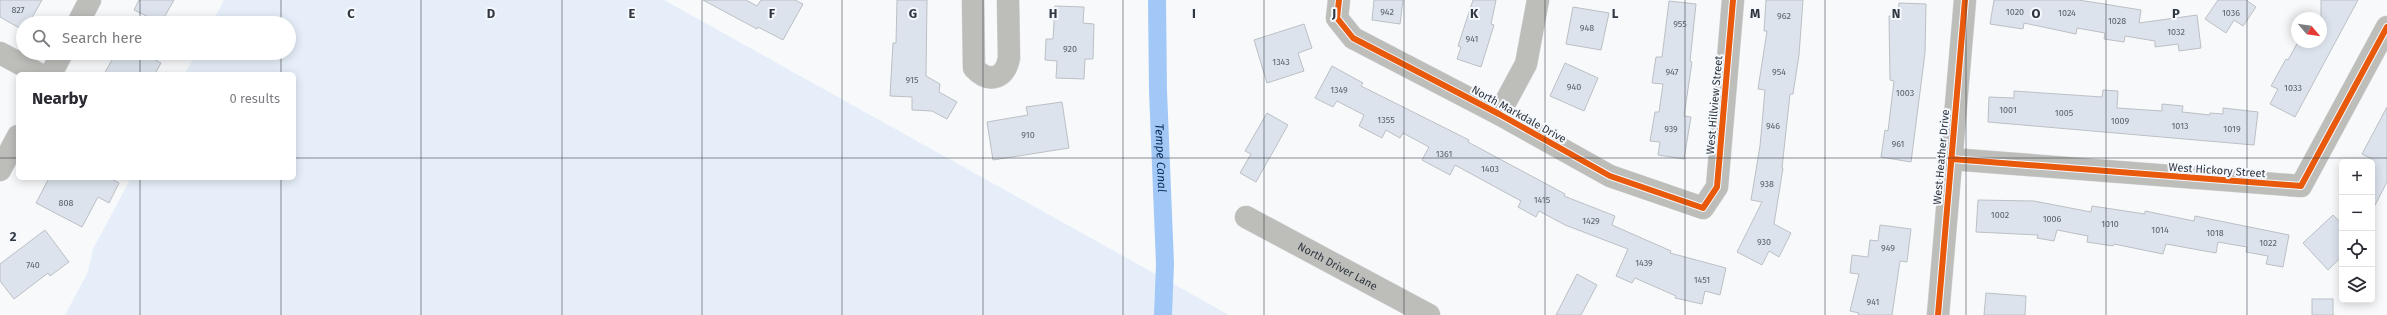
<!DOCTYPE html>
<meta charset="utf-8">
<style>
:root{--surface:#fff;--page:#f2f2f3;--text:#2b2b33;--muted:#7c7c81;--line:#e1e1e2}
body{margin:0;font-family:"Fira Sans",sans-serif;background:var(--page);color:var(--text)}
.controls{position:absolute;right:12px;bottom:12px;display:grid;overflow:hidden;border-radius:6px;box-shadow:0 2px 10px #0003}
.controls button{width:36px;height:36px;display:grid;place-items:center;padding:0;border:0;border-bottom:1px solid var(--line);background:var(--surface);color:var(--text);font:20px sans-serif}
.compass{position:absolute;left:2291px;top:12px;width:36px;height:36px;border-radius:50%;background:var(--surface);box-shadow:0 2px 10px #0003;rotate:119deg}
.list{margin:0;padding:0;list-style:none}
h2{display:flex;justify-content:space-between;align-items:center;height:52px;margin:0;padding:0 16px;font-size:17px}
h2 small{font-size:13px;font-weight:400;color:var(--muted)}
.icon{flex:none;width:22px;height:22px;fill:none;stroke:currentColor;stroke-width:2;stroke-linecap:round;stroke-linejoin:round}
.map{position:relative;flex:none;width:2387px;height:315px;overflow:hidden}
.search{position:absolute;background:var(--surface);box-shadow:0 2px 10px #0003;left:16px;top:16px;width:280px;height:44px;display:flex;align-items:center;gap:10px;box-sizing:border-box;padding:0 14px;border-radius:22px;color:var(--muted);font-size:15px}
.panel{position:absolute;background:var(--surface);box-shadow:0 2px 10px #0003;left:16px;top:72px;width:280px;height:108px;border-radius:6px}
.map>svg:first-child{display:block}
.green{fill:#e6eff9}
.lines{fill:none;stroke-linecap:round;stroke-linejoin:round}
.canal{stroke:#a2c8f8;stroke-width:18}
.building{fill:#dce3ec;stroke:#bcc0c5}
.minor-casing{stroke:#d4d6d9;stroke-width:23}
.minor{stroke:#bdbdba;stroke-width:22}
.cycleway-casing{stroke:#f5f8fd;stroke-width:8}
.cycleway{stroke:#e8590c;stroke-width:6}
.grid{fill:none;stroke:#303740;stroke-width:1;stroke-opacity:0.55}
.labels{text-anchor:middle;stroke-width:4;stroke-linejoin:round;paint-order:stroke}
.number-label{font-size:9px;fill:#5b626b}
.street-label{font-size:11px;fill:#303740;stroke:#f5f8fd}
.water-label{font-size:12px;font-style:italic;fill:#0a2f58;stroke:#f5f8fd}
.grid-label{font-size:13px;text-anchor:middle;font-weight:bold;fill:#303740;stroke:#f5f8fd;stroke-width:4;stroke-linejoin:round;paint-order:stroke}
</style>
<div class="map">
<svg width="2387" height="315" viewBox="0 0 2387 315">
<rect width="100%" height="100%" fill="#f7f9fb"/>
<path class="green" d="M224 0H664L1229 315H65L88 272 93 249 131 178H294V74H185L196 53H289V23H212Z"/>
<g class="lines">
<path class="canal" id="s1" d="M1157 0 1158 91 1165 264 1163 315"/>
</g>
<g class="building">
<path d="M0 0H42L29 23H23V30L0 17Z"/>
<path d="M139 0H174L161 23 134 10Z"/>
<path d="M703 0H746L757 6 761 0H795L803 4 783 40 758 27 757 29Z"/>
<path d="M897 0H927L926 76 940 84 939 92 957 102 947 119 932 111 912 110V97L890 96 893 43H896Z"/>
<path d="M1374 0H1403L1400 24 1372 20Z"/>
<path d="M1473 0H1496L1491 24 1494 25 1481 67 1457 59 1461 47 1458 46Z"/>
<path d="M1766 0H1803L1799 55 1793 94H1790L1782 168H1783L1774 224 1791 233 1779 257 1769 251 1762 265 1737 252 1762 202 1751 200 1760 146 1765 90 1758 89 1767 31H1764Z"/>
<path d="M1994 0H2078L2098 3 2141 10 2139 23 2197 15 2201 48 2179 51 2178 44 2155 47V41L2125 36 2124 42 2104 39 2105 33 2077 28 2076 34 2024 23 2023 29 1990 24Z"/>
<path d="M2218 0H2246L2256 7 2243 26 2234 20 2226 33 2205 19Z"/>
<path d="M2321 0H2358L2295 117 2270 104 2278 89 2271 86 2286 59 2288 60 2298 42H2321Z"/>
<path d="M1669 1 1696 4 1690 61 1692 62 1684 116 1691 117 1684 159 1658 155 1660 142 1650 141 1655 112H1659L1663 84 1652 83 1656 57H1662Z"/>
<path d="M1899 3 1926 4 1925 53 1911 162 1881 157 1885 130 1888 131 1894 81 1890 80 1889 16H1898Z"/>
<path d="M1055 6 1084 7 1083 23 1094 24 1093 59H1085L1084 79 1056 78 1057 61 1045 60 1046 39H1053Z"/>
<path d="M1573 7 1609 13 1601 50 1566 44Z"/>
<path d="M1304 24 1312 48 1298 53 1304 71 1267 83 1254 40Z"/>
<path d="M116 53H142L161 63 155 74H104Z"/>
<path d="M1565 63 1598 78 1584 111 1550 96Z"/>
<path d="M1332 66 1363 83 1361 86 1469 140 1468 142 1565 194 1564 196 1615 216 1612 225 1671 251 1670 253 1726 268 1720 295 1705 291 1702 304 1675 298 1676 296 1635 278 1632 283 1616 276 1628 249 1565 225 1539 211 1536 217 1518 207 1521 201 1455 165 1450 175 1422 160 1429 147 1403 133 1400 138 1386 130 1382 138 1359 126 1364 115 1337 101 1333 107 1315 98Z"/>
<path d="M2103 90 2118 91 2117 108 2162 111V104L2183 106 2182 112 2210 115V113L2223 114V108L2258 112 2254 145 1988 122 1989 97 2014 98V91L2102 97Z"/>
<path d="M1062 102 1069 148 993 160 987 122 1028 115 1026 107Z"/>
<path d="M2387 107V182L2372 211V159L2362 154Z"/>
<path d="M1267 113 1288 125 1256 182 1240 173 1251 154 1245 151Z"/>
<path d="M49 178H110L119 183 109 203 98 197 82 227 36 203Z"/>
<path d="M1978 200 2034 201 2091 212 2092 206 2145 214V211L2194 221 2195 216 2289 235 2283 267 2266 264 2268 256 2246 252 2247 247 2218 242 2216 253 2166 244 2163 254 2114 244 2113 246 2087 242 2088 236 2057 230 2054 241 2037 238 2038 235 1976 232Z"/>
<path d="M2333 215 2342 224V256L2328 270 2303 243Z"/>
<path d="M1880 225 1911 229 1907 262 1900 261 1892 315H1858L1859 313 1850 311 1859 274 1850 273 1852 255 1868 257 1870 240 1878 241Z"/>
<path d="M45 230 69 262 50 276 48 273 14 299 0 281V264Z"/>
<path d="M1577 274 1597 285 1581 315H1556Z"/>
<path d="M1986 293 2026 296 2025 315H1984Z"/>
<rect x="2312" y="299" width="21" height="16"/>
</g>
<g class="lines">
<g class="minor-casing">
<g id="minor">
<path d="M973 0 974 68C988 83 1005 80 1009 58L1008 0"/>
<path d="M1339 0 1337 18 1353 38 1499 114 1610 176 1703 208 1717 187 1733 0"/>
<path d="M78 23 90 0"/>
<path d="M0 53 39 74"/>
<path d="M51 74 62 53"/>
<path d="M1499 114 1526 64 1538 0"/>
<path d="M1951 159 2301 186 2387 27"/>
<path d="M0 170 18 136"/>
<path id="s2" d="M1246 217 1429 315"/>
<path d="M1938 315 1965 0"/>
</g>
</g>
<use href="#minor" class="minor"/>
<g class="cycleway-casing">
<g id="cycleway">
<path d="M1339 0 1337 18 1353 38 1499 114 1610 176 1703 208 1717 187 1733 0"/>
<path d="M1951 159 2301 186 2387 27"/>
<path d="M1938 315 1965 0"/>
</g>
</g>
<use href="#cycleway" class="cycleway"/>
</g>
<path class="grid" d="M140 0V23M281 0V23M421 0V315M562 0V315M702 0V315M842 0V315M983 0V315M1123 0V315M1264 0V315M1404 0V315M1545 0V315M1685 0V315M1825 0V315M1966 0V315M2106 0V315M2247 0V315M140 53V74M281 53V74M0 158H18M294 158H2387M140 178V315M281 178V315"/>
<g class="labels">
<g class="number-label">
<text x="18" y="13">827</text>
<text x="1387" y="15">942</text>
<text x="2015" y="15">1020</text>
<text x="2067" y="16">1024</text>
<text x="2231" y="16">1036</text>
<text x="1784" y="19">962</text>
<text x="2117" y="24">1028</text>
<text x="1680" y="27">955</text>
<text x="1587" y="31">948</text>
<text x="2176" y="35">1032</text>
<text x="1472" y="42">941</text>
<text x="1070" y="52">920</text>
<text x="1281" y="65">1343</text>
<text x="1672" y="75">947</text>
<text x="1779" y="75">954</text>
<text x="912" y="83">915</text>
<text x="1574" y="90">940</text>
<text x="2293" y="91">1033</text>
<text x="1339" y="93">1349</text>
<text x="1905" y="96">1003</text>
<text x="2008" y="113">1001</text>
<text x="2064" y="116">1005</text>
<text x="1386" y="123">1355</text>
<text x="2120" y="124">1009</text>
<text x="1773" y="129">946</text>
<text x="2180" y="129">1013</text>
<text x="1671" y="132">939</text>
<text x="2232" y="132">1019</text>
<text x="1028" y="138">910</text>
<text x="1898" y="147">961</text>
<text x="1444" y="157">1361</text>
<text x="1490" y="172">1403</text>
<text x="1767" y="187">938</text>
<text x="1542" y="203">1415</text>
<text x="66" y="206">808</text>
<text x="2000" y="218">1002</text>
<text x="2052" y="222">1006</text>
<text x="1591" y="224">1429</text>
<text x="2110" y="227">1010</text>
<text x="2160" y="233">1014</text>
<text x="2215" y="236">1018</text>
<text x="1764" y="245">930</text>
<text x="2268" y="246">1022</text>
<text x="1888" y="251">949</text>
<text x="1644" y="266">1439</text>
<text x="33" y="268">740</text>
<text x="1702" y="283">1451</text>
<text x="1873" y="305">941</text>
</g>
<g class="street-label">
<text transform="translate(1714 105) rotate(-85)" y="4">West Hillview Street</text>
<text transform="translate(1519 114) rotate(29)" y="4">North Markdale Drive</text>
<text transform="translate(1941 157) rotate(-85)" y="4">West Heather Drive</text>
<text transform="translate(2217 170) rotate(4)" y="4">West Hickory Street</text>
<text dy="4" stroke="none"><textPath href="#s2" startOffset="104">North Driver Lane</textPath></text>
</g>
<g class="water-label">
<text dy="4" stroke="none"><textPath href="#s1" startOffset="158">Tempe Canal</textPath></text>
</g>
</g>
<g class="grid-label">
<text x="351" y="18">C</text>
<text x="491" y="18">D</text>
<text x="632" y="18">E</text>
<text x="772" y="18">F</text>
<text x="913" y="18">G</text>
<text x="1053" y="18">H</text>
<text x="1194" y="18">I</text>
<text x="1334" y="18">J</text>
<text x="1474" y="18">K</text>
<text x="1615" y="18">L</text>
<text x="1755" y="18">M</text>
<text x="1896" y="18">N</text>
<text x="2036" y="18">O</text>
<text x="2176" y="18">P</text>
<text x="13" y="241">2</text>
</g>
</svg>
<div class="controls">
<button>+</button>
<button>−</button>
<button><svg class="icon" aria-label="locate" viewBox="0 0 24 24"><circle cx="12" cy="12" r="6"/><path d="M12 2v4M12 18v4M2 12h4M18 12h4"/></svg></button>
<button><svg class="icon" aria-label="layers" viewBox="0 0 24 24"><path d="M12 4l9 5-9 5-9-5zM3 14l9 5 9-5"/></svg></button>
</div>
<svg class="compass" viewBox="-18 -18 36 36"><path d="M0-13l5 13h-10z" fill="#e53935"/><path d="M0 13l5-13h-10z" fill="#7c7c81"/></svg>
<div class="search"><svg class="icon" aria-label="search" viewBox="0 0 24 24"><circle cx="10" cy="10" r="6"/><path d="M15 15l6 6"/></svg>Search here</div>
<section class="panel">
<h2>Nearby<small>0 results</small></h2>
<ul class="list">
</ul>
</section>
</div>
